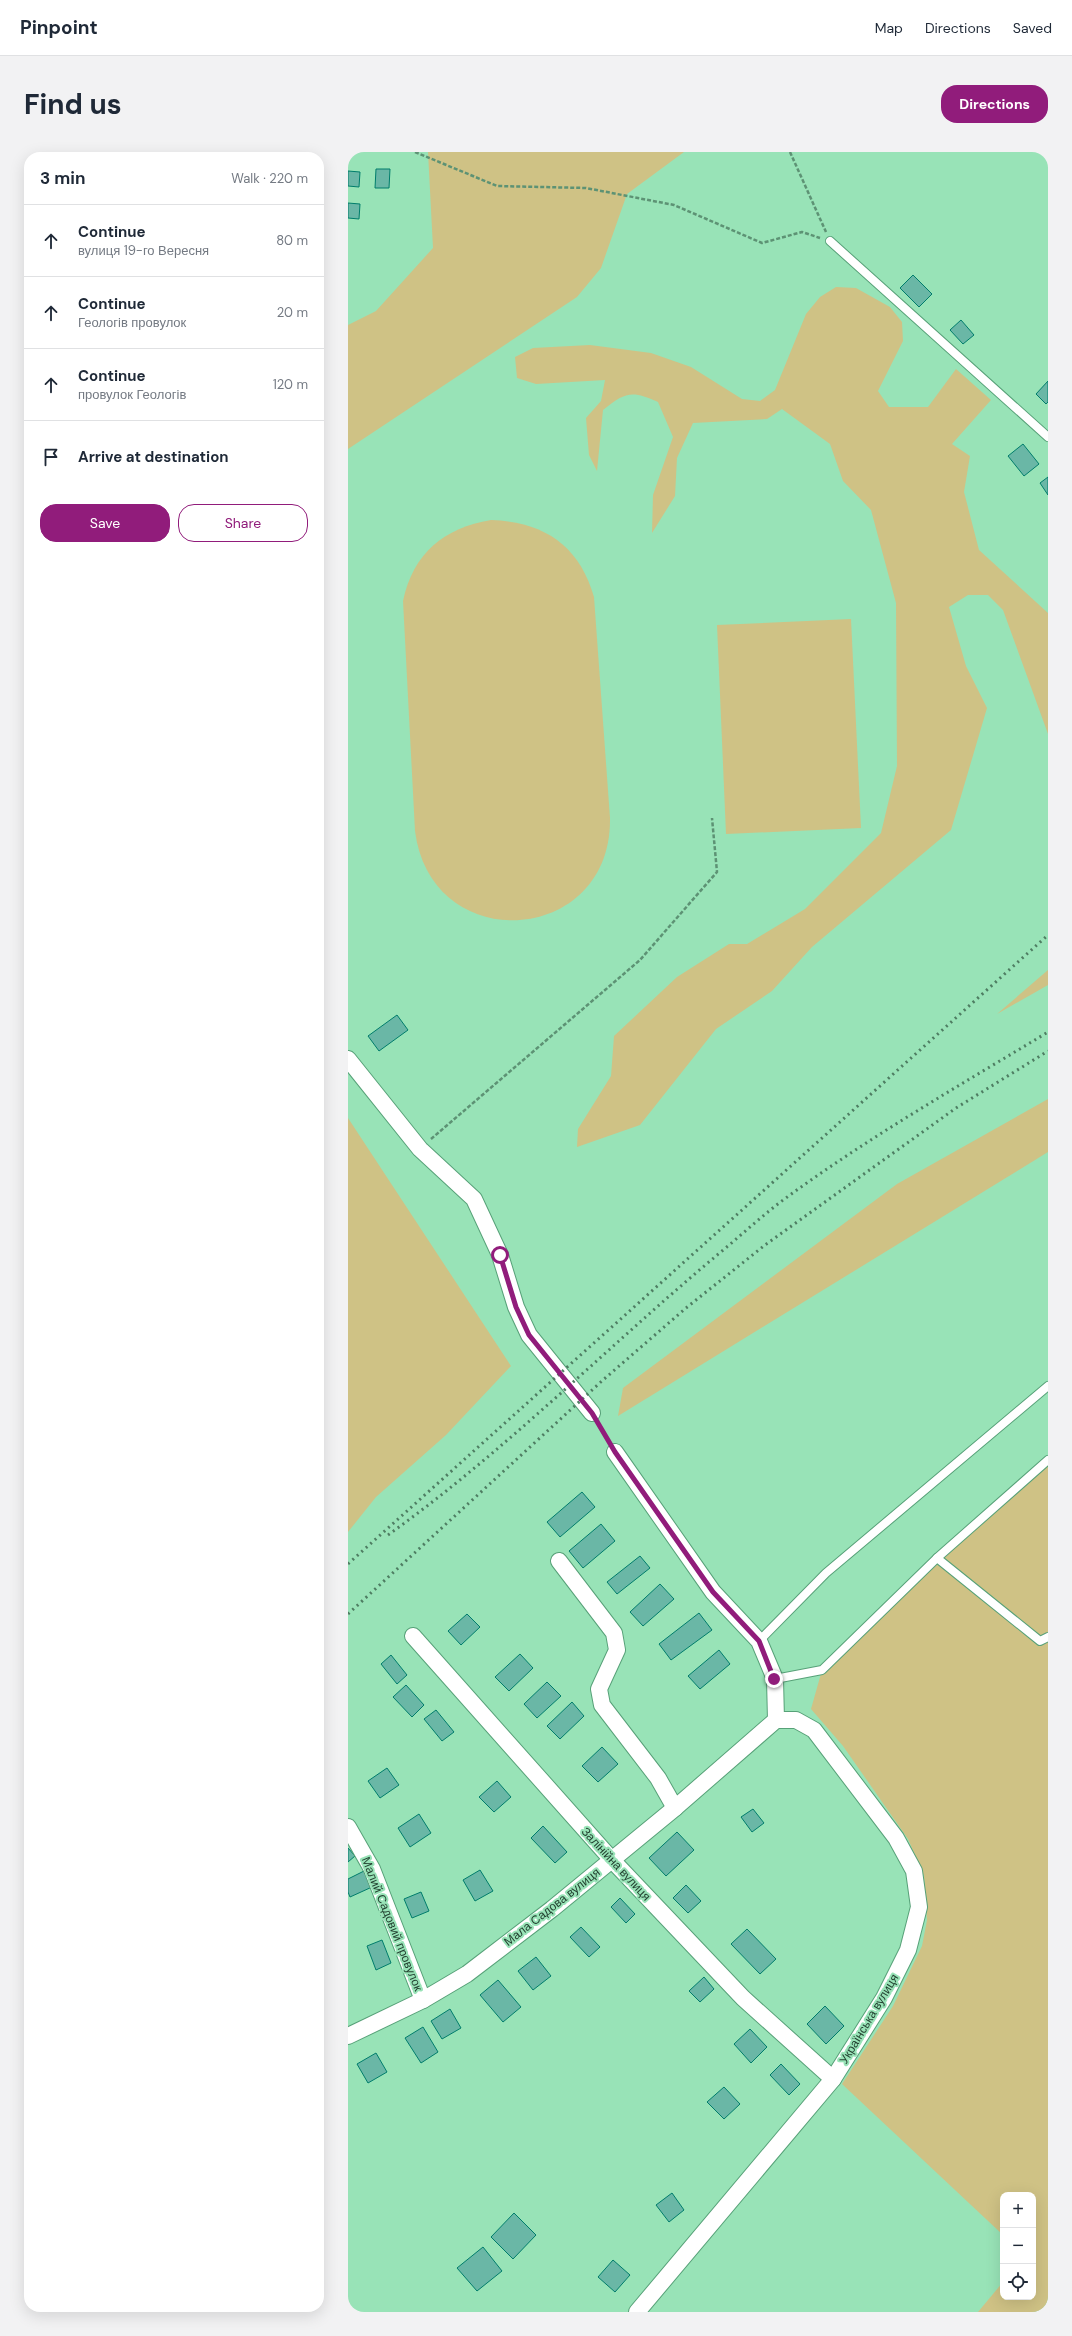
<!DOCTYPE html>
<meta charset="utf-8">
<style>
:root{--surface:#fff;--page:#f2f2f3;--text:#1f2937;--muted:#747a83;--line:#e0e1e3;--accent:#911c7b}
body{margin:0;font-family:"DM Sans",sans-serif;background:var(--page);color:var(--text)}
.controls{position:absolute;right:12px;bottom:12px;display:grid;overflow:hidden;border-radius:8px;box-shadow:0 4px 16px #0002}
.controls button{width:36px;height:36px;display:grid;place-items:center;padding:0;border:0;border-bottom:1px solid var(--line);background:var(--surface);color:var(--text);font:20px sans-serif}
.stop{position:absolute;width:12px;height:12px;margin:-9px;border:3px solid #911c7b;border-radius:50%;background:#fff}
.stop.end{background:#911c7b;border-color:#fff;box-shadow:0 1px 4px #0008}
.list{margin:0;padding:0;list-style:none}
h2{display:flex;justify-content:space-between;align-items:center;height:52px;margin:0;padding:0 16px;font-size:17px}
h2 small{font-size:13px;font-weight:400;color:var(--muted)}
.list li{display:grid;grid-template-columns:26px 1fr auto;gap:12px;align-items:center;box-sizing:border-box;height:72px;padding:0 16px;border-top:1px solid var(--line)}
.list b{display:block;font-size:15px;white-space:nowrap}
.list p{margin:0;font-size:13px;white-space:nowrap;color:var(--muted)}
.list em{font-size:13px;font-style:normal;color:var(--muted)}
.actions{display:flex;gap:8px;padding:12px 16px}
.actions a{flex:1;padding:9px 0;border:1px solid var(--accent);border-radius:16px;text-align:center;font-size:14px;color:var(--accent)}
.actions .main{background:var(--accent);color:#fff}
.icon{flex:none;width:22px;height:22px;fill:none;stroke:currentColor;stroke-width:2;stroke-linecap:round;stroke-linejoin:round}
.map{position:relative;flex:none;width:700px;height:2160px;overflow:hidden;border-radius:16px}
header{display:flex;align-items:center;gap:24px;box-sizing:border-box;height:56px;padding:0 20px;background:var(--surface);border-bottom:1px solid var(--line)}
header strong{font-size:19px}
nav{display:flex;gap:22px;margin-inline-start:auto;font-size:14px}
.intro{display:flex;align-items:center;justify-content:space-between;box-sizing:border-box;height:96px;padding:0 24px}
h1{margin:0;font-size:28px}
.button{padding:10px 18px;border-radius:16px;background:var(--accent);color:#fff;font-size:14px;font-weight:700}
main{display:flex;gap:24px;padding:0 24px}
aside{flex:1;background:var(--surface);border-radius:16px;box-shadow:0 4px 16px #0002}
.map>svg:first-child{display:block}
.green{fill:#cfc285}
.building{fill:#6ab7a6;stroke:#007d6b}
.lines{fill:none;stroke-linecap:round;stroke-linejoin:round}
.lane-casing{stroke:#57a178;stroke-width:10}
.street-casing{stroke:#57a178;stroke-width:18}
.path{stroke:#5d9274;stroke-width:2.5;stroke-dasharray:4 2;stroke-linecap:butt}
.lane{stroke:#fff;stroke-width:8}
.street{stroke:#fff;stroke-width:16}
.rail{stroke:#4e7d62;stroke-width:3;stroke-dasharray:2 4;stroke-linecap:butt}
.route{stroke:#911c7b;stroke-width:5}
.labels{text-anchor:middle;stroke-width:4;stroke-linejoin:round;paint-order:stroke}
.street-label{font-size:12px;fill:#234231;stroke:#98e3b7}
</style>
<header>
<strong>Pinpoint</strong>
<nav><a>Map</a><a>Directions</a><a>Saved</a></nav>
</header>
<div class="intro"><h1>Find us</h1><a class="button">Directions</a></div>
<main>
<aside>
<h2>3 min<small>Walk · 220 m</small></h2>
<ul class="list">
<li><svg class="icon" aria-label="ahead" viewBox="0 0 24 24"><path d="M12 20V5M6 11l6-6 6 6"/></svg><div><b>Continue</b><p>вулиця 19-го Вересня</p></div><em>80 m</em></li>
<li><svg class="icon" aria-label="ahead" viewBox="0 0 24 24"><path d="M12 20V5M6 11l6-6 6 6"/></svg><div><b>Continue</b><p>Геологів провулок</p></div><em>20 m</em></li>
<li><svg class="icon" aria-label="ahead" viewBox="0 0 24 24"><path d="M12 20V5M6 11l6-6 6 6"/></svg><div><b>Continue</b><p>провулок Геологів</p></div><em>120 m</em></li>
<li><svg class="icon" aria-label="arrive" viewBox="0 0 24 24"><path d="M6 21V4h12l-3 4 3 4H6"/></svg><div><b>Arrive at destination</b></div></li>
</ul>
<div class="actions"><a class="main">Save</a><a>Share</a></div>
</aside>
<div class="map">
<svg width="700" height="2160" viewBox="0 0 700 2160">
<rect width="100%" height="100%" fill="#98e3b7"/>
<g class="green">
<path d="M80 0H336L279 42 253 116 229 145 0 297V173L28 159 85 96Z"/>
<path d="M488 135 508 136 542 155 554 170 555 189 530 239 541 255H580L608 217 643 248 604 292 622 304 616 340 631 398 700 461V582L655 458 640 443H620L601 455 618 514 639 556 603 678 464 795 424 839 368 877 292 973 229 995 230 977 263 924 266 884 329 825 381 792H399L457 757 533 681 549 614 548 451 523 358 495 329 482 292 434 257 419 267 345 271 329 306 327 344 304 381 305 343 325 285 310 250C284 238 277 240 255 258L249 319 241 303 238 266 253 249 257 228 188 232 169 226 167 205 185 196 242 193 303 201 343 215 394 247 412 249 427 238 458 162 472 145Z"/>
<path d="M143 368C196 370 231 393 246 445L262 666C264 794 83 806 67 679L55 449C65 401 96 376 143 368Z"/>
<path d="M503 467 513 676 378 682 369 473Z"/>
<path d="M700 818V833L649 862Z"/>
<path d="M700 947V1000L270 1264 275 1236 549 1032Z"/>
<path d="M0 966 163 1214 98 1283 28 1345 0 1380Z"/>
<path d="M700 1308V2160H630L655 2130V2145H685V2043H655V2083L494 1932 545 1854 574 1794 579 1768 576 1724 560 1687 495 1594 463 1557 474 1518Z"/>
</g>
<g class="building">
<path d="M28 17H42L41 36H27Z"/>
<path d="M0 19 12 20 11 35 0 34Z"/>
<path d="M0 51 12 52 11 67 0 66Z"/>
<path d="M565 123 584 142 571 155 552 136Z"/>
<path d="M613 168 626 183 615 192 602 178Z"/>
<path d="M700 229V250L698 252 688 242Z"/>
<path d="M675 292 691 312 676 324 660 304Z"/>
<path d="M700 325V343L692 331Z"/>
<path d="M49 863 60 878 31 899 20 884Z"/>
<path d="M234 1340 247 1355 212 1385 199 1370Z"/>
<path d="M253 1372 267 1389 235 1416 221 1399Z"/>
<path d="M292 1404 302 1416 269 1442 259 1430Z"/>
<path d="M312 1432 326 1447 295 1474 282 1460Z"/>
<path d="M351 1461 364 1478 323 1508 311 1492Z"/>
<path d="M119 1462 132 1475 113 1493 100 1479Z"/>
<path d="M371 1498 382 1512 352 1537 340 1524Z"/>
<path d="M172 1502 185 1516 161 1539 147 1525Z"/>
<path d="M43 1503 59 1523 49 1532 33 1512Z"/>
<path d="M199 1530 213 1544 189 1566 176 1552Z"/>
<path d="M58 1533 76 1553 64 1565 45 1545Z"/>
<path d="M224 1550 236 1564 212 1587 199 1574Z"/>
<path d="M88 1558 106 1580 94 1589 76 1567Z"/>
<path d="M254 1595 270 1612 250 1630 234 1614Z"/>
<path d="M39 1616 51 1633 32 1646 20 1629Z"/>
<path d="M149 1629 163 1645 146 1660 131 1645Z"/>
<path d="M405 1657 416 1671 404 1680 393 1665Z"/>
<path d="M71 1662 83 1681 62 1695 50 1676Z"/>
<path d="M195 1674 219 1700 207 1711 183 1686Z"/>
<path d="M329 1680 346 1698 318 1724 301 1706Z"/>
<path d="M0 1696 7 1704 0 1710Z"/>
<path d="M132 1718 145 1739 127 1749 115 1728Z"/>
<path d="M16 1719 24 1735 2 1745 0 1740V1727Z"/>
<path d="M338 1733 353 1749 340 1761 325 1746Z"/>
<path d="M73 1740 81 1759 64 1766 56 1747Z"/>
<path d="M272 1746 287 1762 278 1771 263 1755Z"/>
<path d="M233 1775 252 1795 241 1805 222 1785Z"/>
<path d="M399 1777 428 1807 412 1822 383 1792Z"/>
<path d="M34 1788 43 1811 28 1818 19 1794Z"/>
<path d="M188 1805 203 1824 185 1838 170 1819Z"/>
<path d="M356 1825 366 1837 352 1850 341 1839Z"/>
<path d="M150 1828 173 1855 155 1870 132 1843Z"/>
<path d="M477 1854 496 1874 478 1892 459 1872Z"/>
<path d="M102 1857 113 1876 94 1887 83 1869Z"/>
<path d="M75 1875 90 1900 73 1911 57 1886Z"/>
<path d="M402 1877 419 1895 403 1911 386 1892Z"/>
<path d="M28 1901 39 1920 20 1931 9 1912Z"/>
<path d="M433 1912 452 1932 441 1943 422 1923Z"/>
<path d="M376 1935 392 1952 376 1967 359 1950Z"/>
<path d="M324 2041 336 2058 321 2070 308 2053Z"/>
<path d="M166 2061 188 2083 165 2107 143 2085Z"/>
<path d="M135 2095 154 2119 129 2139 109 2116Z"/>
<path d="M265 2108 282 2123 267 2140 250 2125Z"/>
</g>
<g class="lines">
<g class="lane-casing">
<g id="lane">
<path d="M482 89 700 285"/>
<path d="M589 1406 692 1489 700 1485"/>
<path d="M411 1489 478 1421 700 1234"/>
<path d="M427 1527 474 1518 589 1406 700 1308"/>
</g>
</g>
<g class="street-casing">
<g id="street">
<path d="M0 907 72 997 126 1047 152 1103 168 1155 181 1183 244 1261"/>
<path d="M267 1300 365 1440 411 1489 427 1527 428 1568"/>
<path d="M211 1409 266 1481 269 1498 251 1537 254 1553 310 1626 327 1656"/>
<path d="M65 1484 264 1708 395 1846 485 1927"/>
<path d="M0 1675 24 1717 75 1848"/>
<path d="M0 1884 75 1848 119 1822 204 1757 327 1656 428 1568"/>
<path d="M289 2160 485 1927 536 1846 560 1798 571 1755 566 1719 548 1686 466 1578 448 1568H428"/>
</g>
</g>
<g class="path">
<path d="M67 0 149 34 238 36 326 53 414 91 454 80 472 86"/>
<path d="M442 0 478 80"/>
<path d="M83 987 292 808 369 720 364 666"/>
<path d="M251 1274 259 1287"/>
</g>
<use href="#lane" class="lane"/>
<use href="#street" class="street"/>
<g class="rail">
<path d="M40 1383C159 1298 262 1192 374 1099 397 1080 418 1060 442 1043 523 984 614 932 700 880"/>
<path d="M0 1412 700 783"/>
<path d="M0 1462 255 1228 338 1156 417 1093 608 956 700 899"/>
</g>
</g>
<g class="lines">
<path class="route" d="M152 1103 168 1155 181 1183 244 1261 267 1300 365 1440 411 1489 426 1527"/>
</g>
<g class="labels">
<g class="street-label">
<text transform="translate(268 1712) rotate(47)" y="4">Залінійна вулиця</text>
<text transform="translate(204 1755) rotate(-38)" y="4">Мала Садова вулиця</text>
<text transform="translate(44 1772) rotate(68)" y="4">Малий Садовий провулок</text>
<text transform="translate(521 1867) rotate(-59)" y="4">Українська вулиця</text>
</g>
</g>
</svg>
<div class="controls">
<button>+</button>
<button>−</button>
<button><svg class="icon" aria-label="locate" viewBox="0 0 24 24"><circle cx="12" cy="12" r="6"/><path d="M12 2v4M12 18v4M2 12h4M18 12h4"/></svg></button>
</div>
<div class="stop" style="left:152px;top:1103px"></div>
<div class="stop end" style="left:426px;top:1527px"></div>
</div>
</main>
